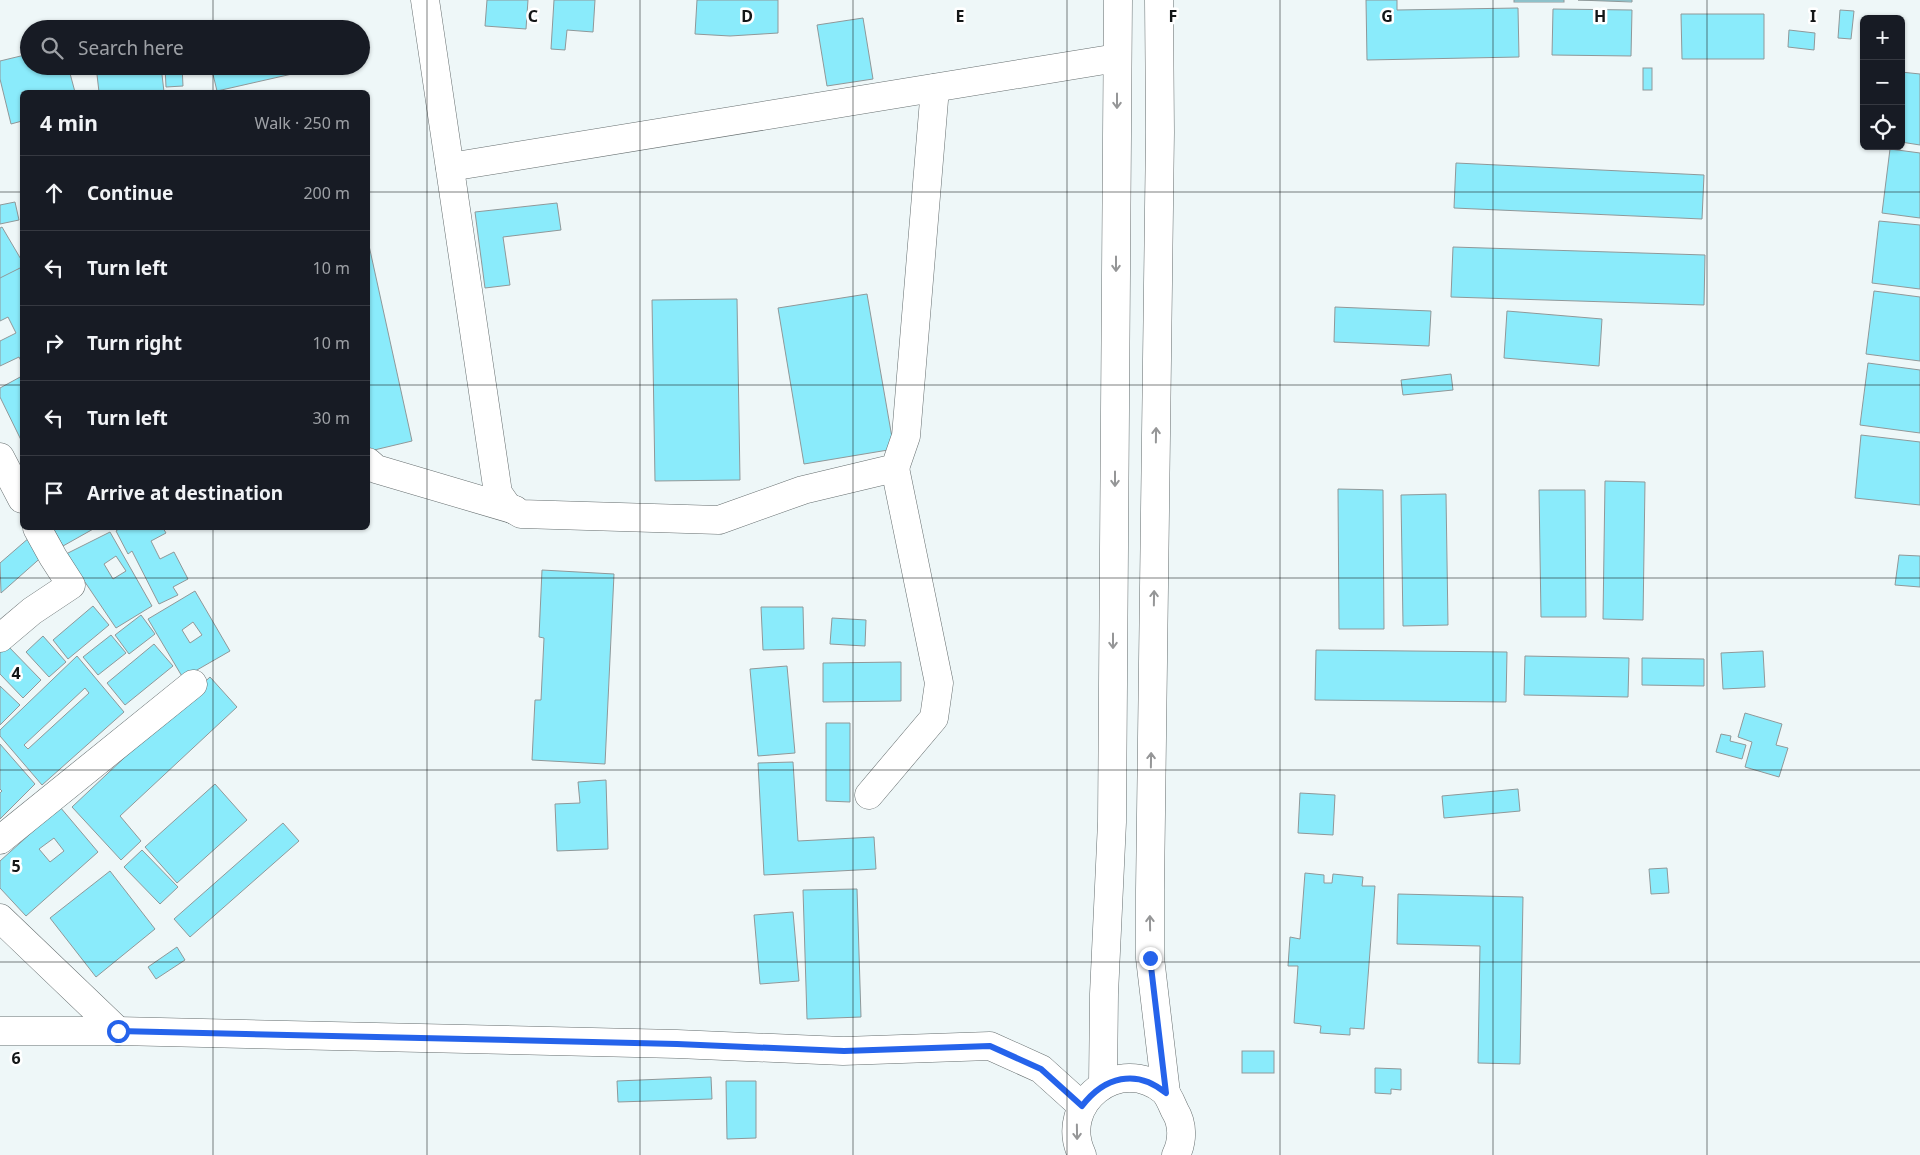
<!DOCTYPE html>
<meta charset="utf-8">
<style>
:root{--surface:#171b24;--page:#20242c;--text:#f1f3f6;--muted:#9ea1a6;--line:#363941}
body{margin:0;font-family:"Noto Sans",sans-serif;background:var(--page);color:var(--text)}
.controls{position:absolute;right:15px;top:15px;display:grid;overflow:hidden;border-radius:8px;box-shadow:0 1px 4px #0004}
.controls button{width:45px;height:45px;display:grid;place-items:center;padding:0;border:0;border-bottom:1px solid var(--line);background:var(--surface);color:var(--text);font:25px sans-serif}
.stop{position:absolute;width:15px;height:15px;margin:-11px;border:4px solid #2563eb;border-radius:50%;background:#fff}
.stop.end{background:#2563eb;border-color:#fff;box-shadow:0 1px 5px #0008}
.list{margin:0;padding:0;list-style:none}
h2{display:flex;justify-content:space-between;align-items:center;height:65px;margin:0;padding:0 20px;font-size:21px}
h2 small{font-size:16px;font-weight:400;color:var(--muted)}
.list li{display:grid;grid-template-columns:32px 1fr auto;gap:15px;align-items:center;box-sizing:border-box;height:75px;padding:0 20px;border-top:1px solid var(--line)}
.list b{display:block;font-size:19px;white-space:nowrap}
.list em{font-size:16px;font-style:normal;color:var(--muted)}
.icon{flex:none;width:28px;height:28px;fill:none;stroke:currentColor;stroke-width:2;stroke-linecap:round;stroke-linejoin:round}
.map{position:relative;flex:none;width:1920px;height:1155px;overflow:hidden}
.search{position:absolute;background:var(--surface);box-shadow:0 1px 4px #0004;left:20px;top:20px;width:350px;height:55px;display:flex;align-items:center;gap:12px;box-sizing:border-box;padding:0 18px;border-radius:28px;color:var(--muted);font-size:19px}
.panel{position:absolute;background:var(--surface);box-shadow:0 1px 4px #0004;left:20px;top:90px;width:350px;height:440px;border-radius:8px}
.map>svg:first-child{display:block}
.building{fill:#8aebfb;stroke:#909899;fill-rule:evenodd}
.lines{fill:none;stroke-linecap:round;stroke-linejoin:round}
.street-casing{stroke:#666e6f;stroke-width:29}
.primary-casing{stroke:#666e6f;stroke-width:29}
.street{stroke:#fff;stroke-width:28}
.primary{stroke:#fff;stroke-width:28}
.oneway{stroke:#959697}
.route{stroke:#2563eb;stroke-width:6}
.grid{fill:none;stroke:#131617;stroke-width:1;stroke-opacity:0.55}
.grid-label{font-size:16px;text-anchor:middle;font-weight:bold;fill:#131617;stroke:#fff;stroke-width:5;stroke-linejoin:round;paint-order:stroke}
</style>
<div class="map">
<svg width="1920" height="1155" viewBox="0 0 1920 1155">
<rect width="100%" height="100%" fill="#eef7f8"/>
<g class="building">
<path d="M487 0H528L526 29 485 26Z"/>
<path d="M554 0H595L593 32 567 30 565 50 551 49Z"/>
<path d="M697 0H778V33L730 36 695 34Z"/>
<path d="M1366 0H1397V10L1518 8 1519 57 1367 60Z"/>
<rect x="1514" y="0" width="50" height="2"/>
<path d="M1578 0H1632V2Z"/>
<path d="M1553 9 1632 10 1631 56 1552 55Z"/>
<path d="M1840 10 1854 11 1851 39 1838 38Z"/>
<path d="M1681 14H1764V59H1682Z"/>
<path d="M863 18 873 79 827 86 817 25Z"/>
<path d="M1789 30 1815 33 1814 50 1788 47Z"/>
<path d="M29 54V66H68L75 92H22V121L11 124 0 79V61Z"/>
<path d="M96 66H161L164 92H99Z"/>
<path d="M165 66H182L183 86 166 87Z"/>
<path d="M211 66H290L292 74 217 91Z"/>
<rect x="1643" y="68" width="9" height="22"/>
<path d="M1901 72 1920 74V145L1901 142Z"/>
<path d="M1890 149 1920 153V218L1882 213Z"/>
<path d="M1456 163 1704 175 1702 219 1454 208Z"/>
<path d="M15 202 19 220 0 224V205Z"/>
<path d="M557 203 561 230 503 237 510 285 485 288 475 212Z"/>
<path d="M1879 221 1920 225V289L1872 283Z"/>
<path d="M2 227 22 261V267L0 280V228Z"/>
<path d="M368 241 412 441 370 451 368 438Z"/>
<path d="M1453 247 1705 255 1704 305 1451 297Z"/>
<path d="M22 267V363L19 357 0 366V341L16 333 8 317 0 321V278Z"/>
<path d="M1874 291 1920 297V361L1866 354Z"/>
<path d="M867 294 894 449 804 464 778 308Z"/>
<path d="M737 299 740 480 655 481 652 300Z"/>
<path d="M1335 307 1431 311 1429 346 1334 342Z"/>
<path d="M1507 311 1602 319 1599 366 1504 358Z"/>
<path d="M1868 363 1920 370V433L1860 425Z"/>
<path d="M1451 374 1453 390 1403 395 1401 380Z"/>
<path d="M22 376V442L0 397V388Z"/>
<path d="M1861 435 1920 442V505L1855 498Z"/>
<path d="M1605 481 1645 482 1643 620 1603 619Z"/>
<path d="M1338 489 1383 490 1384 629H1339Z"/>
<path d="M1539 490H1585L1586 617H1541Z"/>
<path d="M1446 494 1448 625 1403 626 1401 495Z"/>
<path d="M53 528H95L63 546Z"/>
<path d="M120 528H163L166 533 151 541 160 559 174 552 188 579 173 587 178 595 159 604 132 551 128 554 116 531Z"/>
<path d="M110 532 152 606 116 628 66 554ZM116 556 126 571 113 579 104 564Z"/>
<path d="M30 537 45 554 1 593 0 563Z"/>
<path d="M1899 555 1920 556V587L1895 585Z"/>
<path d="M542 570 614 574 605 764 532 760 535 700H541L544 638 539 637Z"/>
<path d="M195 591 230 651 183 678 148 619ZM193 622 202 635 190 643 182 630Z"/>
<path d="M93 606 109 625 68 659 53 640Z"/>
<path d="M761 607H803L804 649 763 650Z"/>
<path d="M141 615 155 634 129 654 115 635Z"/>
<path d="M832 618 866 620 865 646 830 644Z"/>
<path d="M111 635 126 653 98 675 83 657Z"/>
<path d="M43 636 66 662 49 677 26 652Z"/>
<path d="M6 644 41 680 23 698 0 674V650Z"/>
<path d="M154 644 173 666 125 705 107 683Z"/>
<path d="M1316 650 1507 652 1506 702 1315 700Z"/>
<path d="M1763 651 1765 687 1723 689 1721 653Z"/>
<path d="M77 656 124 712 42 785 0 736V730ZM85 688 89 693 28 749 24 745Z"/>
<path d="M1525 656 1629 658 1628 697 1524 695Z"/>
<path d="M1642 658 1704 659V686L1642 685Z"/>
<path d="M901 662V701L823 702V663Z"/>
<path d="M787 666 795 753 758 756 750 669Z"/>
<path d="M210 677 237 707 120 816 141 841 121 860 72 807Z"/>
<path d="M0 686 20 705 0 725Z"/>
<path d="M1745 713 1782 724 1776 745 1788 748 1779 777 1745 767 1752 742 1738 737Z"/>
<path d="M826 723H850V802L826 801Z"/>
<path d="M1721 734 1731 736 1730 741 1746 745 1742 759 1716 752Z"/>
<path d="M0 744 35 784 0 819V793L2 791 0 789Z"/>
<path d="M793 762 798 841 874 837 876 869 764 875 758 763Z"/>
<path d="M606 780 608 849 557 851 555 804 580 803 578 782Z"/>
<path d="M215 784 247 820 177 883 145 847Z"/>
<path d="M1518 789 1520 811 1444 818 1442 796Z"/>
<path d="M1300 793 1335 795 1333 835 1298 833Z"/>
<path d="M60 807 98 852 26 916 0 888V861ZM54 838 64 851 50 862 39 849Z"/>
<path d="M283 823 299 841 190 937 174 919Z"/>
<path d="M142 850 178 887 160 904 124 867Z"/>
<path d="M1667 868 1669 893 1651 894 1649 869Z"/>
<path d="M110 871 155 929 96 977 50 918Z"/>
<path d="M1305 873 1324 875V883H1332L1333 874 1363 877 1362 886H1375L1364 1029 1350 1028V1035L1320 1033 1321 1026 1294 1023 1298 966H1288L1290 937 1300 939Z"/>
<path d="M857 889 861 1017 807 1019 803 890Z"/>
<path d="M1398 894 1523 897 1520 1064 1478 1063 1480 946 1397 944Z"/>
<path d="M793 912 799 981 760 984 754 915Z"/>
<path d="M177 947 185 960 156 979 148 967Z"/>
<rect x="1242" y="1051" width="32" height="22"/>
<path d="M1375 1068 1401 1069V1090L1391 1089V1094L1375 1093Z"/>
<path d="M711 1077 712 1099 618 1102 617 1081Z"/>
<path d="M726 1081H756V1138L727 1139Z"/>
</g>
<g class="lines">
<g class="street-casing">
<g id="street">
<path d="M425 0 498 493 507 506 521 514 719 520 803 490 895 468 906 436 935 88"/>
<path d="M450 167 1117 58"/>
<path d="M0 457 22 499"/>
<path d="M368 462 376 469 515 510"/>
<path d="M0 638 32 611 71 585 53 557 37 528"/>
<path d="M869 795 934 718 939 683 895 468"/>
<path d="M0 840 193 684"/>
<path d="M0 918 118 1031"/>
<path d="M0 1031H118L677 1044 843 1051 990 1046 1041 1069 1082 1106"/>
</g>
</g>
<g class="primary-casing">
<g id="primary">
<path d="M1159 0 1160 132 1150 890V958L1166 1093"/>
<path d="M1103 1085 1104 994 1112 822 1118 0"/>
<path d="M1082 1155C1057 1103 1120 1054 1164 1091 1169 1096 1172 1105 1175 1111 1183 1124 1183 1141 1176 1155"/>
</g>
</g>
<use href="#street" class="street"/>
<use href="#primary" class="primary"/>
</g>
<defs><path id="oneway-shaft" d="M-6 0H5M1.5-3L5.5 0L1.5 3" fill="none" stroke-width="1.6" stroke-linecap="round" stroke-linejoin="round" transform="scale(1.25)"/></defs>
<g class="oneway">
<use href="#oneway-shaft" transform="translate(1117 101) rotate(90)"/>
<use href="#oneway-shaft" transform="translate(1116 264) rotate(90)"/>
<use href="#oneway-shaft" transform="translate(1156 435) rotate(-89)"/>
<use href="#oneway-shaft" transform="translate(1115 479) rotate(90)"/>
<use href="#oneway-shaft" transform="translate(1154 598) rotate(-89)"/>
<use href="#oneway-shaft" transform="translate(1113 641) rotate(90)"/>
<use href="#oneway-shaft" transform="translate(1151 760) rotate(-89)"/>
<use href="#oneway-shaft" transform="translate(1150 923) rotate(-91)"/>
<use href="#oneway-shaft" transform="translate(1077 1132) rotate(89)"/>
</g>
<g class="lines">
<path class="route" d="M118 1031 677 1044 844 1051 990 1046 1041 1069 1082 1106C1104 1077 1136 1068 1166 1093L1150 958"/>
</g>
<path class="grid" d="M213 0V29M427 0V1155M640 0V1155M853 0V1155M1067 0V1155M1280 0V1155M1493 0V1155M1707 0V1155M213 66V92M0 192H22M368 192H1920M0 385H22M368 385H1920M213 528V1155M0 578H1920M0 770H1920M0 962H1920"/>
<g class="grid-label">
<text x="533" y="22">C</text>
<text x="747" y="22">D</text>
<text x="960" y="22">E</text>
<text x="1173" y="22">F</text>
<text x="1387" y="22">G</text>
<text x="1600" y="22">H</text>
<text x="1813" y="22">I</text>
<text x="16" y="679">4</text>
<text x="16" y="872">5</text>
<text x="16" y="1064">6</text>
</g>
</svg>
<div class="controls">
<button>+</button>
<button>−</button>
<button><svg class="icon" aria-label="locate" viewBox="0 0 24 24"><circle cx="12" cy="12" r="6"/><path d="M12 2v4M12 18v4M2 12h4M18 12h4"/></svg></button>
</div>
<div class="stop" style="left:118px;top:1031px"></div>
<div class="stop end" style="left:1150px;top:958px"></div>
<div class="search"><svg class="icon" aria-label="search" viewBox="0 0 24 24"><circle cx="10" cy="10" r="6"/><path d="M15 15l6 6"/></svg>Search here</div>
<section class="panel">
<h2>4 min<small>Walk · 250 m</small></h2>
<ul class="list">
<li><svg class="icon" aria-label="ahead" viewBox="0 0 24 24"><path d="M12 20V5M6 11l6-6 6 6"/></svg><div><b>Continue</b></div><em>200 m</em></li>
<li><svg class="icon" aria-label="left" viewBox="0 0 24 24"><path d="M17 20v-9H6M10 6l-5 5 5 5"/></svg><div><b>Turn left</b></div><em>10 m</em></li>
<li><svg class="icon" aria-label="right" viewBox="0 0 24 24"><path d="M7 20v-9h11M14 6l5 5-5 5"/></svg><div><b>Turn right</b></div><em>10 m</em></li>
<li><svg class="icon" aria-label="left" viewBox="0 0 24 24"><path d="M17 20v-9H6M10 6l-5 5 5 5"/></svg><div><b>Turn left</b></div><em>30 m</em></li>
<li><svg class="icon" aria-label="arrive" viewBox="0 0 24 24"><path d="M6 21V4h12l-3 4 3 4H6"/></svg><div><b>Arrive at destination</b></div></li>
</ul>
</section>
</div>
